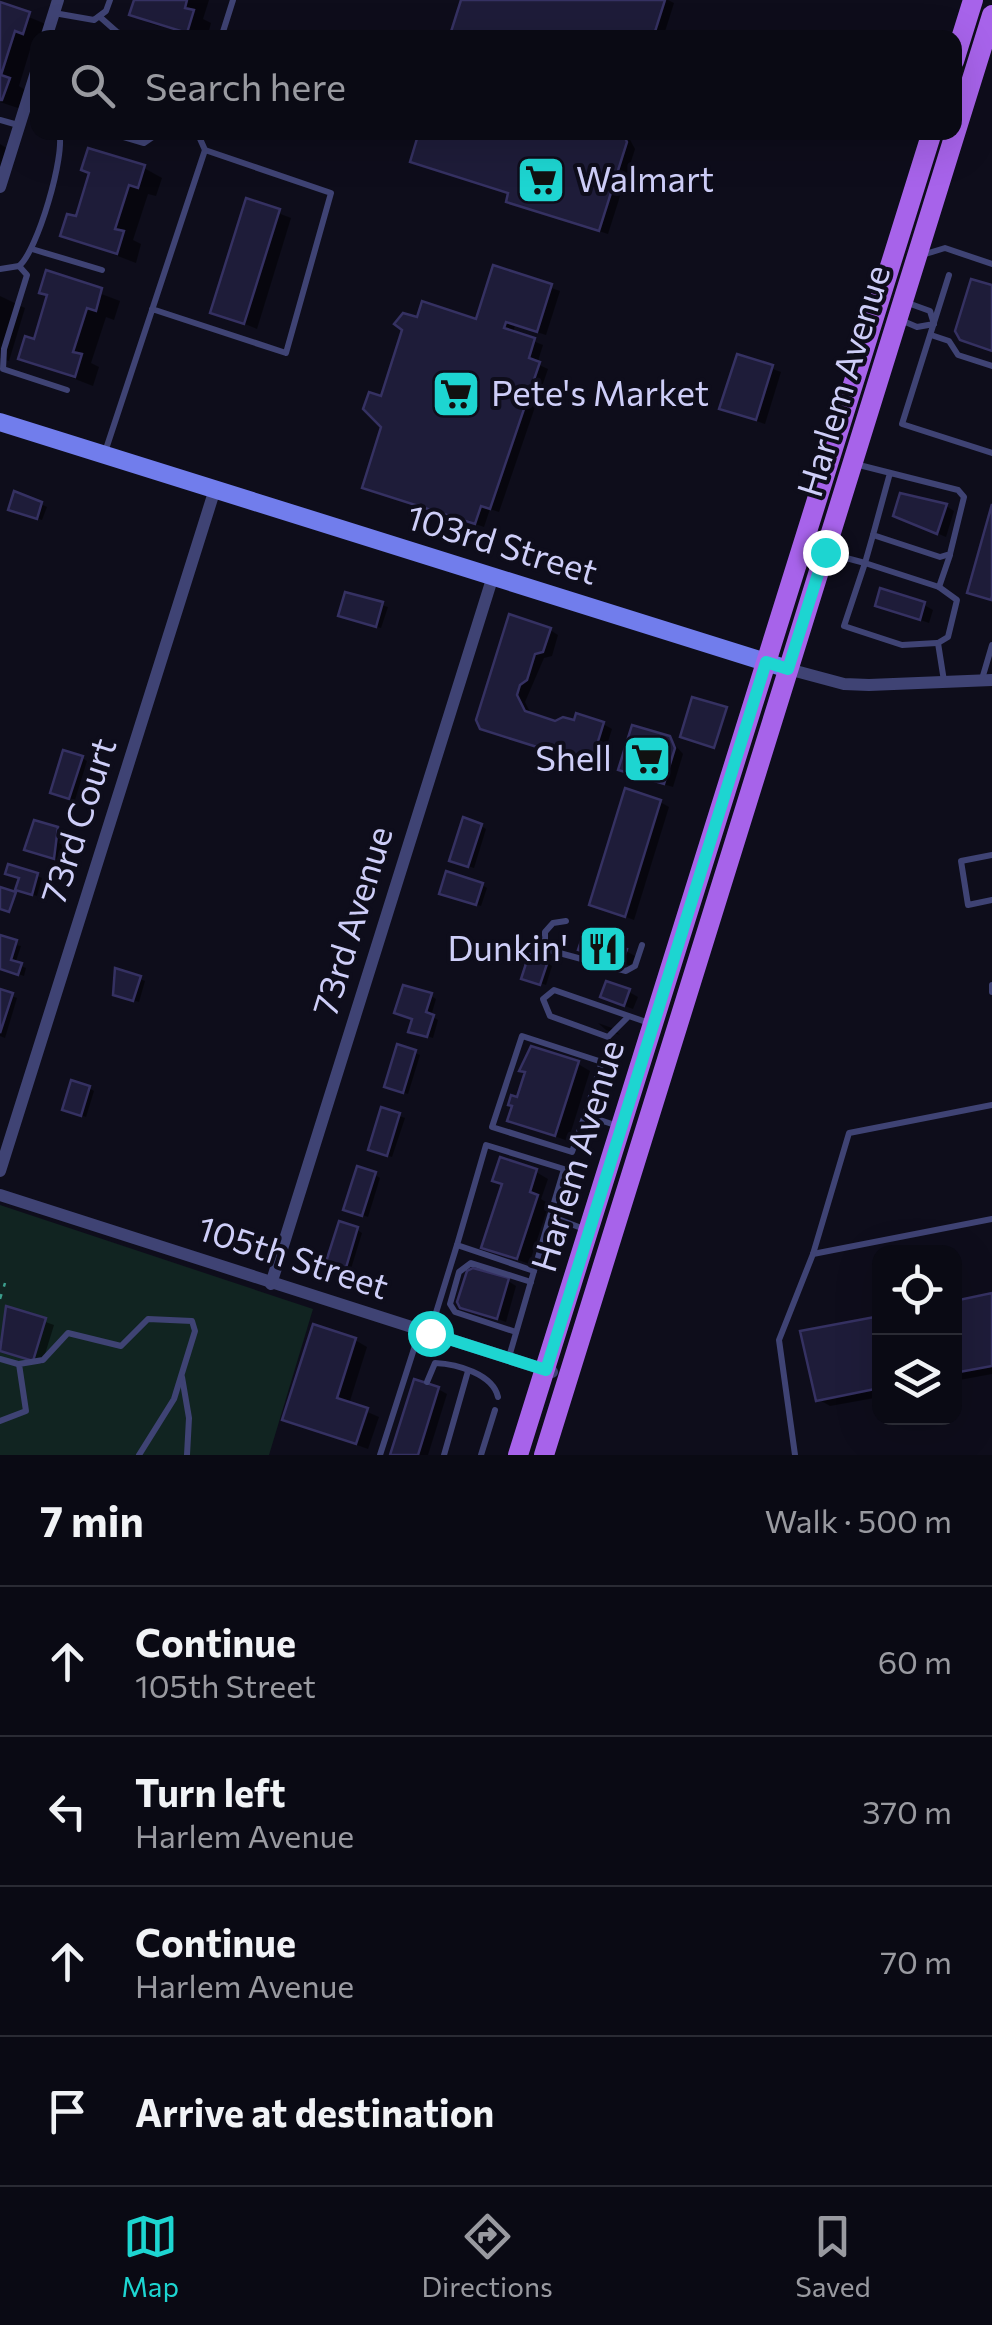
<!DOCTYPE html>
<meta charset="utf-8">
<style>
:root{--surface:#0a0a14;--page:#181822;--text:#f1f3f6;--muted:#999aa0;--line:#2a2b34;--accent:#1dd5d1}
body{margin:0;font-family:Commissioner,sans-serif;background:var(--page);color:var(--text)}
.controls{position:absolute;right:30px;bottom:30px;display:grid;overflow:hidden;border-radius:20px;box-shadow:0 10px 40px #0002}
.controls button{width:90px;height:90px;display:grid;place-items:center;padding:0;border:0;border-bottom:2px solid var(--line);background:var(--surface);color:var(--text);font:50px sans-serif}
.stop{position:absolute;width:30px;height:30px;margin:-22px;border:8px solid #1dd5d1;border-radius:50%;background:#fff}
.stop.end{background:#1dd5d1;border-color:#fff;box-shadow:0 2px 10px #0008}
.list{margin:0;padding:0;list-style:none}
h2{display:flex;justify-content:space-between;align-items:center;height:130px;margin:0;padding:0 40px;font-size:42px}
h2 small{font-size:32px;font-weight:400;color:var(--muted)}
.list li{display:grid;grid-template-columns:65px 1fr auto;gap:30px;align-items:center;box-sizing:border-box;height:150px;padding:0 40px;border-top:2px solid var(--line)}
.list b{display:block;font-size:38px;white-space:nowrap}
.list p{margin:0;font-size:32px;white-space:nowrap;color:var(--muted)}
.list em{font-size:32px;font-style:normal;color:var(--muted)}
.icon{flex:none;width:55px;height:55px;fill:none;stroke:currentColor;stroke-width:2;stroke-linecap:round;stroke-linejoin:round}
.map{position:relative;flex:none;width:992px;height:1455px;overflow:hidden}
.search{position:absolute;background:var(--surface);box-shadow:0 10px 40px #0002;left:30px;right:30px;top:30px;height:110px;display:flex;align-items:center;gap:25px;box-sizing:border-box;padding:0 35px;border-radius:20px;color:var(--muted);font-size:38px}
.sheet{height:730px;background:var(--surface)}
nav{display:flex;justify-content:space-around;align-items:center;box-sizing:border-box;height:140px;border-top:2px solid var(--line);background:var(--surface);font-size:28px;color:var(--muted)}
nav a{display:grid;justify-items:center;gap:5px}
nav .on{color:var(--accent)}
.map>svg:first-child{display:block}
.green{fill:#112421}
.shadow{fill:#0007}
.building{fill:#1e1c39;stroke:#353162;stroke-width:2.5}
.lines{fill:none;stroke-linecap:round;stroke-linejoin:round}
.path{stroke:#3c9e8d;stroke-width:2.5;stroke-dasharray:5 8;stroke-linecap:butt}
.lane{stroke:#3f4374;stroke-width:6}
.street{stroke:#3f4374;stroke-width:12}
.secondary{stroke:#717dec;stroke-width:18}
.primary{stroke:#a763ea;stroke-width:20}
.route{stroke:#1dd5d1;stroke-width:12}
.labels{text-anchor:middle;stroke-width:8;stroke-linejoin:round;paint-order:stroke}
.poi-label{font-size:35px;fill:#cecef8;stroke:#0e0d1b;text-anchor:start}
.street-label{font-size:35px;fill:#cecef8;stroke:#0e0d1b}
</style>
<div class="map">
<svg width="992" height="1455" viewBox="0 0 992 1455">
<rect width="100%" height="100%" fill="#0e0d1b"/>
<path class="green" d="M0 1205 313 1309 269 1455H0Z"/>
<g class="shadow">
<path d="M137 0H209L203 19 211 23 207 38 151 24 132 14Z"/>
<path d="M464 0H668L674 3 663 38H452Z"/>
<path d="M0 5 48 25 44 38 33 40 19 86 27 91 21 109 0 102Z"/>
<path d="M422 132H626L635 149 608 234 518 205 511 194 421 166 413 161Z"/>
<path d="M0 144 8 149 3 167 0 166Z"/>
<path d="M144 168 162 178 156 196 148 194 133 240 141 244 136 263 63 235Z"/>
<path d="M247 201 291 218 257 329 213 311Z"/>
<path d="M494 268 560 291 546 335 515 325 513 333 543 345 537 364 548 369 499 512 490 509 484 527 365 487 384 426 382 400 418 320 477 322Z"/>
<path d="M48 274 120 301 114 320 106 317 91 363 99 367 93 386 21 358 35 342 50 296Z"/>
<path d="M0 296 25 308 9 361 0 358Z"/>
<path d="M738 357 781 372 765 424 722 408Z"/>
<path d="M41 504 47 507 42 520 16 512Z"/>
<path d="M946 506 954 511 946 537 905 520Z"/>
<path d="M347 595 388 607 381 628 347 617Z"/>
<path d="M878 605H924L933 610 929 623Z"/>
<path d="M550 630 558 635 552 656 544 658 525 702 532 716 555 724H603L612 729 600 767 482 727Z"/>
<path d="M669 738 683 754 673 787 630 774Z"/>
<path d="M82 758 87 761 75 800 58 795Z"/>
<path d="M660 802 669 807 634 920 592 904Z"/>
<path d="M481 826 486 829 474 868 458 863Z"/>
<path d="M57 829 62 832 59 843 64 846 60 860 33 852Z"/>
<path d="M37 876 42 878 37 896 23 892 21 878Z"/>
<path d="M482 885 487 888 481 906 447 896Z"/>
<path d="M0 942 21 946 15 964 26 968 24 976 0 968Z"/>
<path d="M581 949 626 951 635 956 631 966Z"/>
<path d="M547 963 552 966 546 985 526 978Z"/>
<path d="M117 971 145 981 139 1002 121 997 113 982Z"/>
<path d="M0 992 17 998 5 1038 0 1036Z"/>
<path d="M629 992 638 997 633 1009 612 1001Z"/>
<path d="M431 996 436 999 431 1016 438 1020 433 1038 417 1033Z"/>
<path d="M598 1023 612 1028 620 1035 606 1030Z"/>
<path d="M399 1047 420 1055 408 1094 392 1089Z"/>
<path d="M578 1064 590 1071 568 1141 510 1120 513 1098 519 1100 527 1072Z"/>
<path d="M89 1088 94 1091 86 1117 70 1111Z"/>
<path d="M383 1110 405 1118 392 1157 376 1152Z"/>
<path d="M536 1172 548 1179 541 1199 549 1204 529 1264 484 1247 505 1185Z"/>
<path d="M375 1175 380 1178 368 1217 351 1211Z"/>
<path d="M357 1230 362 1233 350 1272 334 1267Z"/>
<path d="M508 1281 516 1286 506 1322 462 1306Z"/>
<path d="M992 1296V1374L954 1381V1303Z"/>
<path d="M8 1309 54 1325 42 1364 0 1350Z"/>
<path d="M880 1318V1397L830 1406 818 1399Z"/>
<path d="M355 1340 367 1347 349 1404 379 1417 368 1449 285 1419Z"/>
<path d="M438 1389 447 1394 428 1455H392Z"/>
</g>
<g class="building">
<path d="M134 0H187L185 8 194 10 187 33 129 15Z"/>
<path d="M461 0H665L653 38H449Z"/>
<path d="M0 2 30 12 23 34 15 31 1 75 10 78 2 100H0Z"/>
<path d="M419 132H622L627 142 599 231 506 202 508 193 410 162Z"/>
<path d="M88 148 145 165 138 188 129 185 115 229 124 231 117 254 60 236 67 214 76 216 89 173 81 170Z"/>
<path d="M246 198 280 209 244 324 210 313Z"/>
<path d="M493 265 552 284 537 332 506 322 504 328 535 338 529 358 540 362 490 509 481 506 475 524 362 488 381 427 363 409 369 392 381 396 402 330 394 324 403 313 417 317 422 301 476 319Z"/>
<path d="M46 270 102 288 96 311 87 308 73 352 82 354 75 377 18 359 25 336 34 339 47 295 39 293Z"/>
<path d="M971 279 992 285V351L960 340 955 331Z"/>
<path d="M737 354 773 365 756 420 719 409Z"/>
<path d="M14 491 42 502 37 519 8 510Z"/>
<path d="M900 493 947 504 937 534 893 516Z"/>
<path d="M992 504V596L991 600 967 593Z"/>
<path d="M880 588 925 602 920 620 875 606Z"/>
<path d="M345 592 383 602 376 627 338 616Z"/>
<path d="M509 614 551 628 543 652 535 654 527 680 520 685 517 695 525 711 555 721 563 717 574 720 576 713 604 722 591 764 480 729 476 720Z"/>
<path d="M692 697 727 707 714 748 680 737Z"/>
<path d="M632 725 670 736 675 748 664 784 618 770Z"/>
<path d="M63 750 83 756 69 799 50 793Z"/>
<path d="M625 788 661 800 625 917 589 905Z"/>
<path d="M463 817 482 824 468 867 449 861Z"/>
<path d="M34 820 58 827 54 859 24 850Z"/>
<path d="M8 864 38 873 32 895 15 890 19 878 5 874Z"/>
<path d="M446 871 483 883 476 905 439 894Z"/>
<path d="M0 887 16 892 9 912 0 909Z"/>
<path d="M0 935 17 940 11 960 22 963 18 975 0 969Z"/>
<path d="M583 935 627 949 622 963 578 950Z"/>
<path d="M529 954 548 961 540 985 521 979Z"/>
<path d="M115 968 141 976 133 1001 113 995Z"/>
<path d="M606 981 630 989 624 1006 600 997Z"/>
<path d="M403 985 432 993 426 1012 434 1015 427 1037 408 1032 412 1019 394 1013Z"/>
<path d="M0 989 13 993 0 1033Z"/>
<path d="M397 1044 416 1050 403 1093 384 1087Z"/>
<path d="M531 1046 579 1061 555 1136 507 1121 512 1106 508 1105 511 1095 517 1097 525 1072 519 1071Z"/>
<path d="M71 1080 90 1086 81 1116 62 1110Z"/>
<path d="M381 1107 400 1113 387 1156 368 1150Z"/>
<path d="M500 1157 537 1169 530 1192 538 1195 517 1259 481 1248 502 1184 492 1181Z"/>
<path d="M357 1166 376 1172 362 1216 343 1210Z"/>
<path d="M339 1221 358 1227 345 1271 325 1265Z"/>
<path d="M473 1268 509 1278 497 1319 460 1308 457 1302 467 1271Z"/>
<path d="M992 1293V1366L954 1373V1301Z"/>
<path d="M6 1306 46 1318 33 1361 0 1351Z"/>
<path d="M880 1316V1388L816 1401 800 1331Z"/>
<path d="M313 1324 356 1338 337 1398 368 1408 356 1444 282 1420Z"/>
<path d="M414 1379 439 1387 418 1455H390Z"/>
</g>
<g class="lines">
<path class="path" d="M0 1299 5 1283"/>
<g class="lane">
<path d="M54 13 94 20 106 11 110 0"/>
<path d="M100 17 117 32 135 38"/>
<path d="M221 38 233 0"/>
<path d="M0 120 18 125"/>
<path d="M107 132 144 143 160 132"/>
<path d="M197 132 205 150"/>
<path d="M32 249 102 270"/>
<path d="M922 255 945 248 992 264"/>
<path d="M19 266 27 275 4 349 3 369 67 390"/>
<path d="M0 269 19 266C37 252 66 154 59 132"/>
<path d="M949 275 902 424 992 453"/>
<path d="M903 321 917 327 934 324 930 311 905 302"/>
<path d="M931 335 949 341 958 355 992 366"/>
<path d="M105 452 205 150 331 193 286 353 152 309"/>
<path d="M859 465 958 490 964 497 950 554 940 557 873 535 890 473"/>
<path d="M873 535 865 563 939 587 957 600 948 637 938 643 944 681"/>
<path d="M831 554 865 563 844 626 902 645 937 643"/>
<path d="M939 587 950 555"/>
<path d="M982 679 992 645"/>
<path d="M992 855 961 861 968 905 992 900"/>
<path d="M566 921 553 923 545 932V943L552 951 626 971 635 966 642 945"/>
<path d="M992 985V992"/>
<path d="M628 1017 608 1037 550 1016 543 999 554 990 649 1023"/>
<path d="M585 1115 572 1152 492 1127 522 1036 602 1062 585 1115 615 1125"/>
<path d="M550 1216 564 1169 486 1145 457 1245 534 1271 550 1216 584 1229"/>
<path d="M813 1254 992 1219"/>
<path d="M430 1332 457 1245"/>
<path d="M516 1332 455 1312 450 1304 459 1272 471 1263 531 1282"/>
<path d="M509 1357 534 1271"/>
<path d="M0 1359 18 1364"/>
<path d="M182 1377 189 1418 187 1455"/>
<path d="M427 1382 435 1363C457 1364 493 1374 498 1397"/>
<path d="M0 1421 26 1411 19 1364 43 1360 68 1333 121 1346 148 1319 192 1321 195 1331 174 1399 139 1455"/>
<path d="M380 1455 420 1330"/>
<path d="M444 1455 468 1371"/>
<path d="M481 1455 495 1410"/>
<path d="M795 1455 779 1340 813 1254 849 1133 992 1105"/>
</g>
<g class="street">
<path d="M46 38 58 0"/>
<path d="M0 187 38 66"/>
<path d="M788 669 844 684 869 685 992 680"/>
<path d="M0 1171 215 489"/>
<path d="M0 1195 552 1372"/>
<path d="M271 1284 493 576"/>
</g>
<path class="secondary" d="M0 422 788 669"/>
<g class="primary">
<path d="M954 61 973 0"/>
<path d="M518 1455 932 132"/>
<path d="M544 1455 992 15"/>
</g>
</g>
<g class="lines">
<path class="route" d="M430 1333 546 1370 766 662 788 669 825 552"/>
</g>
<defs>
<g id="supermarket-square" transform="scale(2.5)"><rect x="-9" y="-9" width="18" height="18" rx="4" fill="#1dd5d1" stroke="#0e0d1b"/><path d="M-6-5.5h2.5l.6 2H6L4.5 2H-2.5L-4.4-4H-6ZM-1.5 3.2a1.3 1.3 0 1 0 .1 0ZM3 3.2a1.3 1.3 0 1 0 .1 0Z" fill="#111"/></g>
<g id="restaurant-square" transform="scale(2.5)"><rect x="-9" y="-9" width="18" height="18" rx="4" fill="#1dd5d1" stroke="#0e0d1b"/><path d="M-5-6h1v4h1v-4h1v4h1v-4h1v5L-1.5 .5V6h-2V.5L-5-1ZM5-6V6H3V1.5H1.5Q1.5-4 5-6Z" fill="#111"/></g>
</defs>
<g fill-rule="evenodd">
<use href="#supermarket-square" x="541" y="180"/>
<use href="#supermarket-square" x="456" y="394"/>
<use href="#supermarket-square" x="647" y="759"/>
<use href="#restaurant-square" x="603" y="949"/>
</g>
<g class="labels">
<g class="poi-label">
<text x="576" y="192">Walmart</text>
<text x="491" y="406">Pete's Market</text>
<text x="612" y="771" text-anchor="end">Shell</text>
<text x="568" y="961" text-anchor="end">Dunkin'</text>
</g>
<g class="street-label">
<text transform="translate(844 381) rotate(-73)" y="12">Harlem Avenue</text>
<text transform="translate(502 545) rotate(17)" y="12">103rd Street</text>
<text transform="translate(79 821) rotate(-72)" y="12">73rd Court</text>
<text transform="translate(353 921) rotate(-73)" y="12">73rd Avenue</text>
<text transform="translate(578 1156) rotate(-73)" y="12">Harlem Avenue</text>
<text transform="translate(293 1258) rotate(18)" y="12">105th Street</text>
</g>
</g>
</svg>
<div class="controls">
<button><svg class="icon" aria-label="locate" viewBox="0 0 24 24"><circle cx="12" cy="12" r="6"/><path d="M12 2v4M12 18v4M2 12h4M18 12h4"/></svg></button>
<button><svg class="icon" aria-label="layers" viewBox="0 0 24 24"><path d="M12 4l9 5-9 5-9-5zM3 14l9 5 9-5"/></svg></button>
</div>
<div class="stop" style="left:430px;top:1333px"></div>
<div class="stop end" style="left:825px;top:552px"></div>
<div class="search"><svg class="icon" aria-label="search" viewBox="0 0 24 24"><circle cx="10" cy="10" r="6"/><path d="M15 15l6 6"/></svg>Search here</div>
</div>
<section class="sheet">
<h2>7 min<small>Walk · 500 m</small></h2>
<ul class="list">
<li><svg class="icon" aria-label="ahead" viewBox="0 0 24 24"><path d="M12 20V5M6 11l6-6 6 6"/></svg><div><b>Continue</b><p>105th Street</p></div><em>60 m</em></li>
<li><svg class="icon" aria-label="left" viewBox="0 0 24 24"><path d="M17 20v-9H6M10 6l-5 5 5 5"/></svg><div><b>Turn left</b><p>Harlem Avenue</p></div><em>370 m</em></li>
<li><svg class="icon" aria-label="ahead" viewBox="0 0 24 24"><path d="M12 20V5M6 11l6-6 6 6"/></svg><div><b>Continue</b><p>Harlem Avenue</p></div><em>70 m</em></li>
<li><svg class="icon" aria-label="arrive" viewBox="0 0 24 24"><path d="M6 21V4h12l-3 4 3 4H6"/></svg><div><b>Arrive at destination</b></div></li>
</ul>
</section>
<nav>
<a class="on"><svg class="icon" aria-label="map" viewBox="0 0 24 24"><path d="M3 6l6-2 6 2 6-2v14l-6 2-6-2-6 2zM9 4v14M15 6v14"/></svg>Map</a>
<a><svg class="icon" aria-label="directions" viewBox="0 0 24 24"><path d="M12 3l9 9-9 9-9-9zM9 14v-3h6M13 9l2 2-2 2"/></svg>Directions</a>
<a><svg class="icon" aria-label="saved" viewBox="0 0 24 24"><path d="M7 4h10v16l-5-4-5 4z"/></svg>Saved</a>
</nav>
